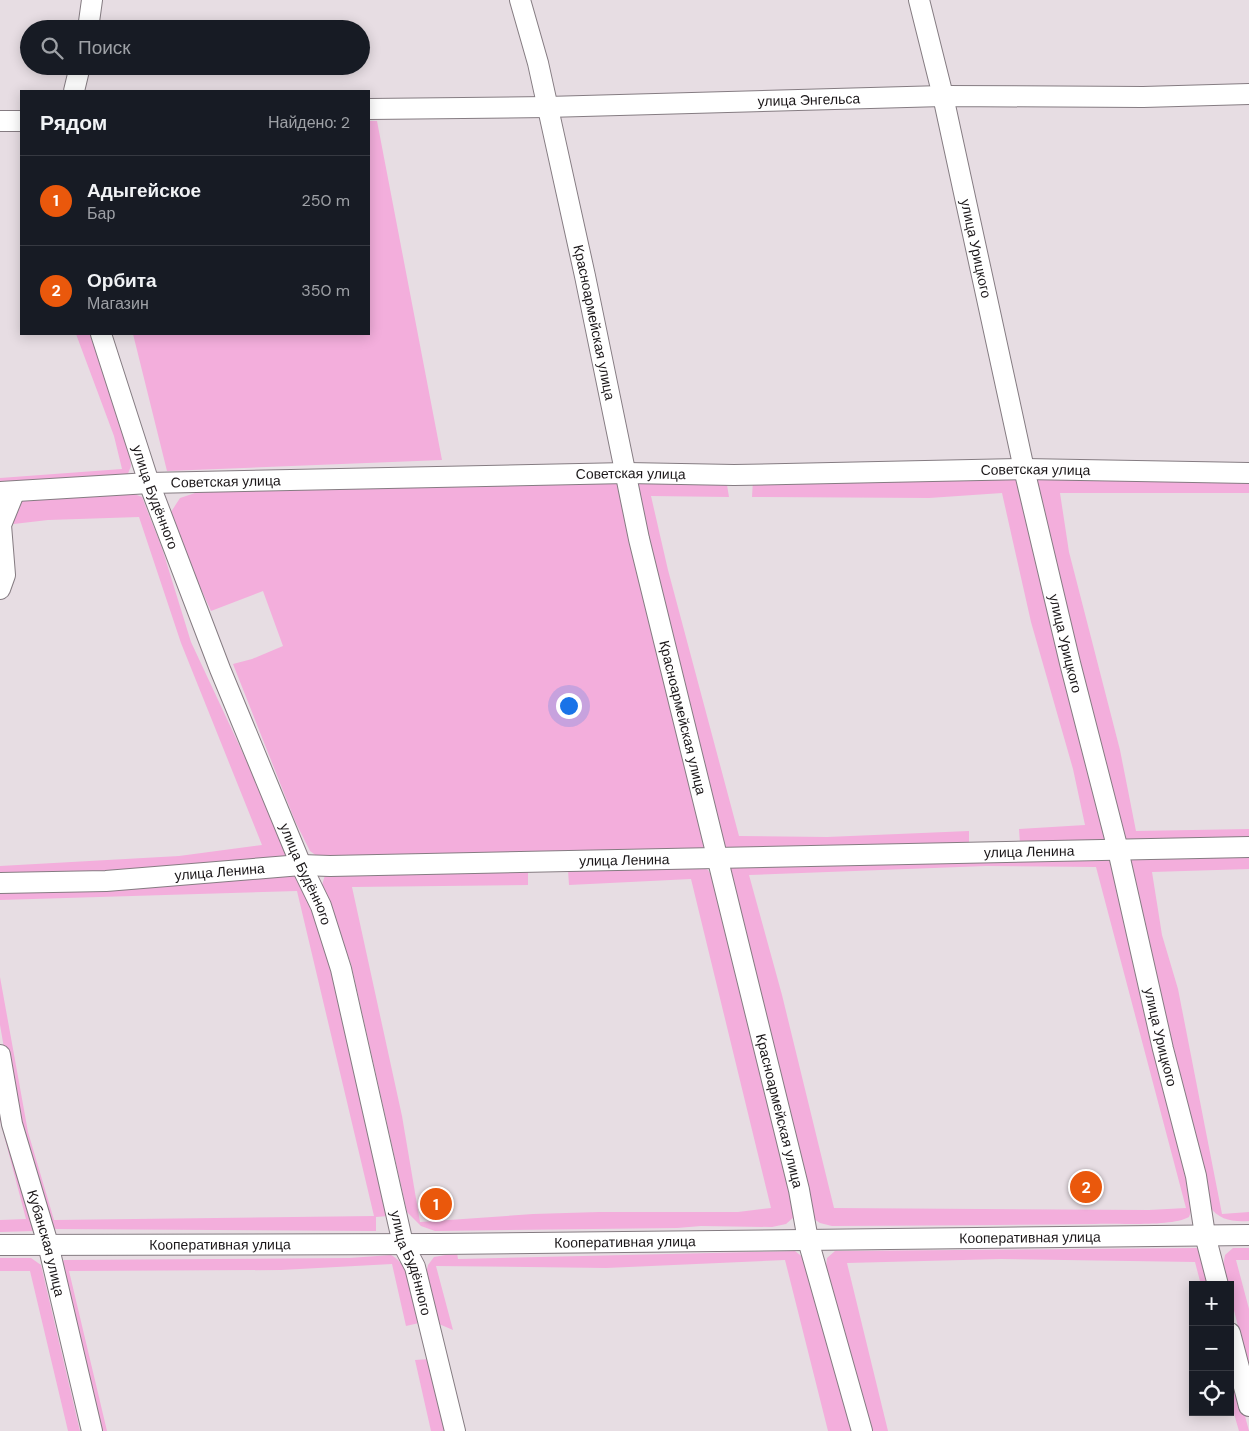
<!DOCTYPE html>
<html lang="ru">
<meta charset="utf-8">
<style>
:root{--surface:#171b24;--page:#20242c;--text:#f1f3f6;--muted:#9ea1a6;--line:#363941;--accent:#ea580c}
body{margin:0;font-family:"DM Sans",sans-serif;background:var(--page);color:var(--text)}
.controls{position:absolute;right:15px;bottom:15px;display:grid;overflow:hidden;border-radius:0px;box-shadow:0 2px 12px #0003}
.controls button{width:45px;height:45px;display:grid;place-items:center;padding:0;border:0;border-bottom:1px solid var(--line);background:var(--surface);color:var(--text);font:25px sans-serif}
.you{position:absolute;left:568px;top:705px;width:18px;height:18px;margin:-12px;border:4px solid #fff;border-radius:50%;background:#1a73e8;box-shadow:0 0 0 8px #1a73e833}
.badge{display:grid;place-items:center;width:32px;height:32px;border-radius:50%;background:var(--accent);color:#fff;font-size:16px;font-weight:700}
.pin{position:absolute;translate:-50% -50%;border:2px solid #fff;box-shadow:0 1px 5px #0006}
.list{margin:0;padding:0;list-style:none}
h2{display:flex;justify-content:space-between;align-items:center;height:65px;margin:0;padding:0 20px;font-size:21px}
h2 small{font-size:16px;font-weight:400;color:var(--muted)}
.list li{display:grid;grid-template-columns:32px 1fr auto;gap:15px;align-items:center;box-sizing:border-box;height:90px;padding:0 20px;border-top:1px solid var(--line)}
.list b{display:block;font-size:19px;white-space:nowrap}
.list p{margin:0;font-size:16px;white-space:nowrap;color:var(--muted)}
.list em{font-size:16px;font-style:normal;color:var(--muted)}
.icon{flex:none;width:28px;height:28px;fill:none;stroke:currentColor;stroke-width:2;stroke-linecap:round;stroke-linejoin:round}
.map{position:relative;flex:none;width:1249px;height:1431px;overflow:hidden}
.search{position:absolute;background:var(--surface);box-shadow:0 2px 12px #0003;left:20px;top:20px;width:350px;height:55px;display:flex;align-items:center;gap:12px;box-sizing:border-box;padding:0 18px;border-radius:28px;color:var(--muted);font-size:19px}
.panel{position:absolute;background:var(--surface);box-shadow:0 2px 12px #0003;left:20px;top:90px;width:350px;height:245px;border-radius:0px}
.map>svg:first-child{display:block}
.green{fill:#f3aedc;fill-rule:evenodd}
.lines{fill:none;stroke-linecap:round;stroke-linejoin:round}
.minor-casing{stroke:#857c82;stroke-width:22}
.minor{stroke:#fff;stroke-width:20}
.labels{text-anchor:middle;stroke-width:4;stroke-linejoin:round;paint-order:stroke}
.street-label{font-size:14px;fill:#1b1719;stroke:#e7dde3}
</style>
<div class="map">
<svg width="1249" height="1431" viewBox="0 0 1249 1431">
<rect width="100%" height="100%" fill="#e7dde3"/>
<g class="green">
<path d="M369 121H377L442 460 167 471 133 334H369Z"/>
<path d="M76 334H90L129 452 131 466 127 476 0 486V478L122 469 114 436Z"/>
<path d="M1016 475 1108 838 1098 845 1020 844 1019 829 1085 825 1073 769 1031 622 1002 493 929 498 752 497 753 480Z"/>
<path d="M1040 476 1249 478V493H1060L1069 552 1120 750 1136 831 1249 829V840L1131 841 1121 838 1034 481Z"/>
<path d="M644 479H726L729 497 651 496 668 570 739 836 827 837 969 831V846L728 850 721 844 673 652 637 485Z"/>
<path d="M610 480 621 487 706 842 702 850 325 862 310 851 295 821 233 664 252 659 283 646 263 591 211 611 173 527 171 512 180 498 201 491Z"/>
<path d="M126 491 142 497 162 548 191 642 290 854 283 862 0 879V866L179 856 262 845 181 643 139 517 48 520 5 525 13 501Z"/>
<path d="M1249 855V869L1152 872 1162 935 1178 989 1222 1214 1249 1212V1221C1232 1222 1219 1220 1209 1206L1129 858Z"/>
<path d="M1112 858 1193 1205 1189 1217C1171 1227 1118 1223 1095 1224 1007 1225 920 1226 832 1226L820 1223 814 1219 728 876 730 868 740 862ZM986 866 1096 867 1186 1208 1149 1210 834 1208 782 995 749 875Z"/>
<path d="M697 864 708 870 713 878 773 1109 794 1217 786 1224 772 1227 701 1226 677 1228 435 1231 421 1226 407 1212 351 964 322 885 325 875 528 870V885L352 887 402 1116 420 1222 533 1214 599 1212H738L771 1208 691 879 569 885 568 870Z"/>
<path d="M284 873 297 876 321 929 388 1216 376 1217V1231L54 1229 21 1146 0 1025V977L28 1132 54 1220 374 1216 297 891 0 900V888Z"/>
<path d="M0 1074 34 1231 0 1232V1220L26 1219 0 1120Z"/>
<path d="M1197 1248 1203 1256 1211 1285H1201L1195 1262 1001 1259 847 1263 888 1431H868L826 1267 827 1258 835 1251Z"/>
<path d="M1233 1248H1249V1260H1236L1249 1309V1371L1230 1294V1285H1228L1223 1266 1225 1255Z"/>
<path d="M795 1251 805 1259 855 1431H828L785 1260 606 1268 436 1266 453 1330 439 1324 426 1274 428 1265 434 1257 457 1253 458 1259Z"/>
<path d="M391 1255C413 1267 415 1300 419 1323L406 1326 392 1264 281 1270 69 1271 107 1431H96L56 1267 64 1260 350 1258Z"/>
<path d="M0 1258H31L41 1265 80 1431H68L30 1271H0Z"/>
<path d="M429 1359 447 1431H431L415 1360Z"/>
<path d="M1230 1360 1249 1431H1239L1230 1400Z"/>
</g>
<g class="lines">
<g class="minor-casing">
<g id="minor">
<path id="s1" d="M520 0 538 63 585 276 639 539 799 1190 808 1240 862 1431"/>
<path id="s2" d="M919 0 943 96 1024 469 1070 663 1118 850 1163 1049 1196 1176 1205 1235 1218 1285"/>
<path d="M88 29 92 0"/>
<path d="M74 91 80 66"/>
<path id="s3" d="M369 109 547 107 943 96 1143 97 1249 94"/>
<path d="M0 121H21"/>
<path id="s4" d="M101 334 149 483 220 669 301 865 321 906 341 969 403 1244 415 1267 455 1431"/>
<path id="s5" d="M0 492 149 483 627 473 734 475 1024 469 1249 473"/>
<path d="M0 589 5 575 1 525 14 493"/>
<path id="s6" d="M0 883 106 881 301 865 330 866 1249 847"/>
<path id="s7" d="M0 1055 12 1124 48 1244 92 1431"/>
<path id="s8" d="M0 1245 440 1244 1249 1235"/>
<path d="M1230 1333 1249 1406"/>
</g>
</g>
<use href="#minor" class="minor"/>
</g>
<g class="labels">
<g class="street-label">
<text dy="5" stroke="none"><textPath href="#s3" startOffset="440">улица Энгельса</textPath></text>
<text dy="5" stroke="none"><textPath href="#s2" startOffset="255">улица Урицкого</textPath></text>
<text dy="5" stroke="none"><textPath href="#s1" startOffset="331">Красноармейская улица</textPath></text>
<text dy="5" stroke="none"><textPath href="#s5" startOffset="1036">Советская улица</textPath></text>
<text dy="5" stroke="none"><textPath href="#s5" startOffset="631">Советская улица</textPath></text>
<text dy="5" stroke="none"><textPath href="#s5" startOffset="226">Советская улица</textPath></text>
<text dy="5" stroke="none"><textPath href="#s4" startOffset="172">улица Будённого</textPath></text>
<text dy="5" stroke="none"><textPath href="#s2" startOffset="660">улица Урицкого</textPath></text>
<text dy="5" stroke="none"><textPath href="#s1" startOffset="736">Красноармейская улица</textPath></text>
<text dy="5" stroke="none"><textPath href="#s6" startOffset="1030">улица Ленина</textPath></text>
<text dy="5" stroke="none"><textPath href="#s6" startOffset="625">улица Ленина</textPath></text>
<text dy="5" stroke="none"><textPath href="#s6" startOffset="220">улица Ленина</textPath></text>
<text dy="5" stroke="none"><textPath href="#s4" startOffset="578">улица Будённого</textPath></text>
<text dy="5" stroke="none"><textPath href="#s2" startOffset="1065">улица Урицкого</textPath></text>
<text dy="5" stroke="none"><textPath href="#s1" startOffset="1141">Красноармейская улица</textPath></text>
<text dy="5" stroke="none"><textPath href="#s8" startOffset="1030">Кооперативная улица</textPath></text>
<text dy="5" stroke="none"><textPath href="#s8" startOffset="625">Кооперативная улица</textPath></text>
<text dy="5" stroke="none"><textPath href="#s7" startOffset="194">Кубанская улица</textPath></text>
<text dy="5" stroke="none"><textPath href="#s8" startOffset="220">Кооперативная улица</textPath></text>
<text dy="5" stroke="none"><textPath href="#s4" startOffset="982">улица Будённого</textPath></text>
</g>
</g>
</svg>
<div class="controls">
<button>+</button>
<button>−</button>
<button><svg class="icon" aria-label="locate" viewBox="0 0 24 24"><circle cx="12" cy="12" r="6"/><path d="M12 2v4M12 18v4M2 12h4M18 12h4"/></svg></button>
</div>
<div class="you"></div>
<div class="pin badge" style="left:436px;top:1204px">1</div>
<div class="pin badge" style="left:1086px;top:1187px">2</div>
<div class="search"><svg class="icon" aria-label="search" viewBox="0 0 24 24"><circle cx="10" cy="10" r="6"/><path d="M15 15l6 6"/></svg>Поиск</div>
<section class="panel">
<h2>Рядом<small>Найдено: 2</small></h2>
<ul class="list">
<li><span class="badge">1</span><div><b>Адыгейское</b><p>Бар</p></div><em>250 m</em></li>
<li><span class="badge">2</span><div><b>Орбита</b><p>Магазин</p></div><em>350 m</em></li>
</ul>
</section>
</div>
